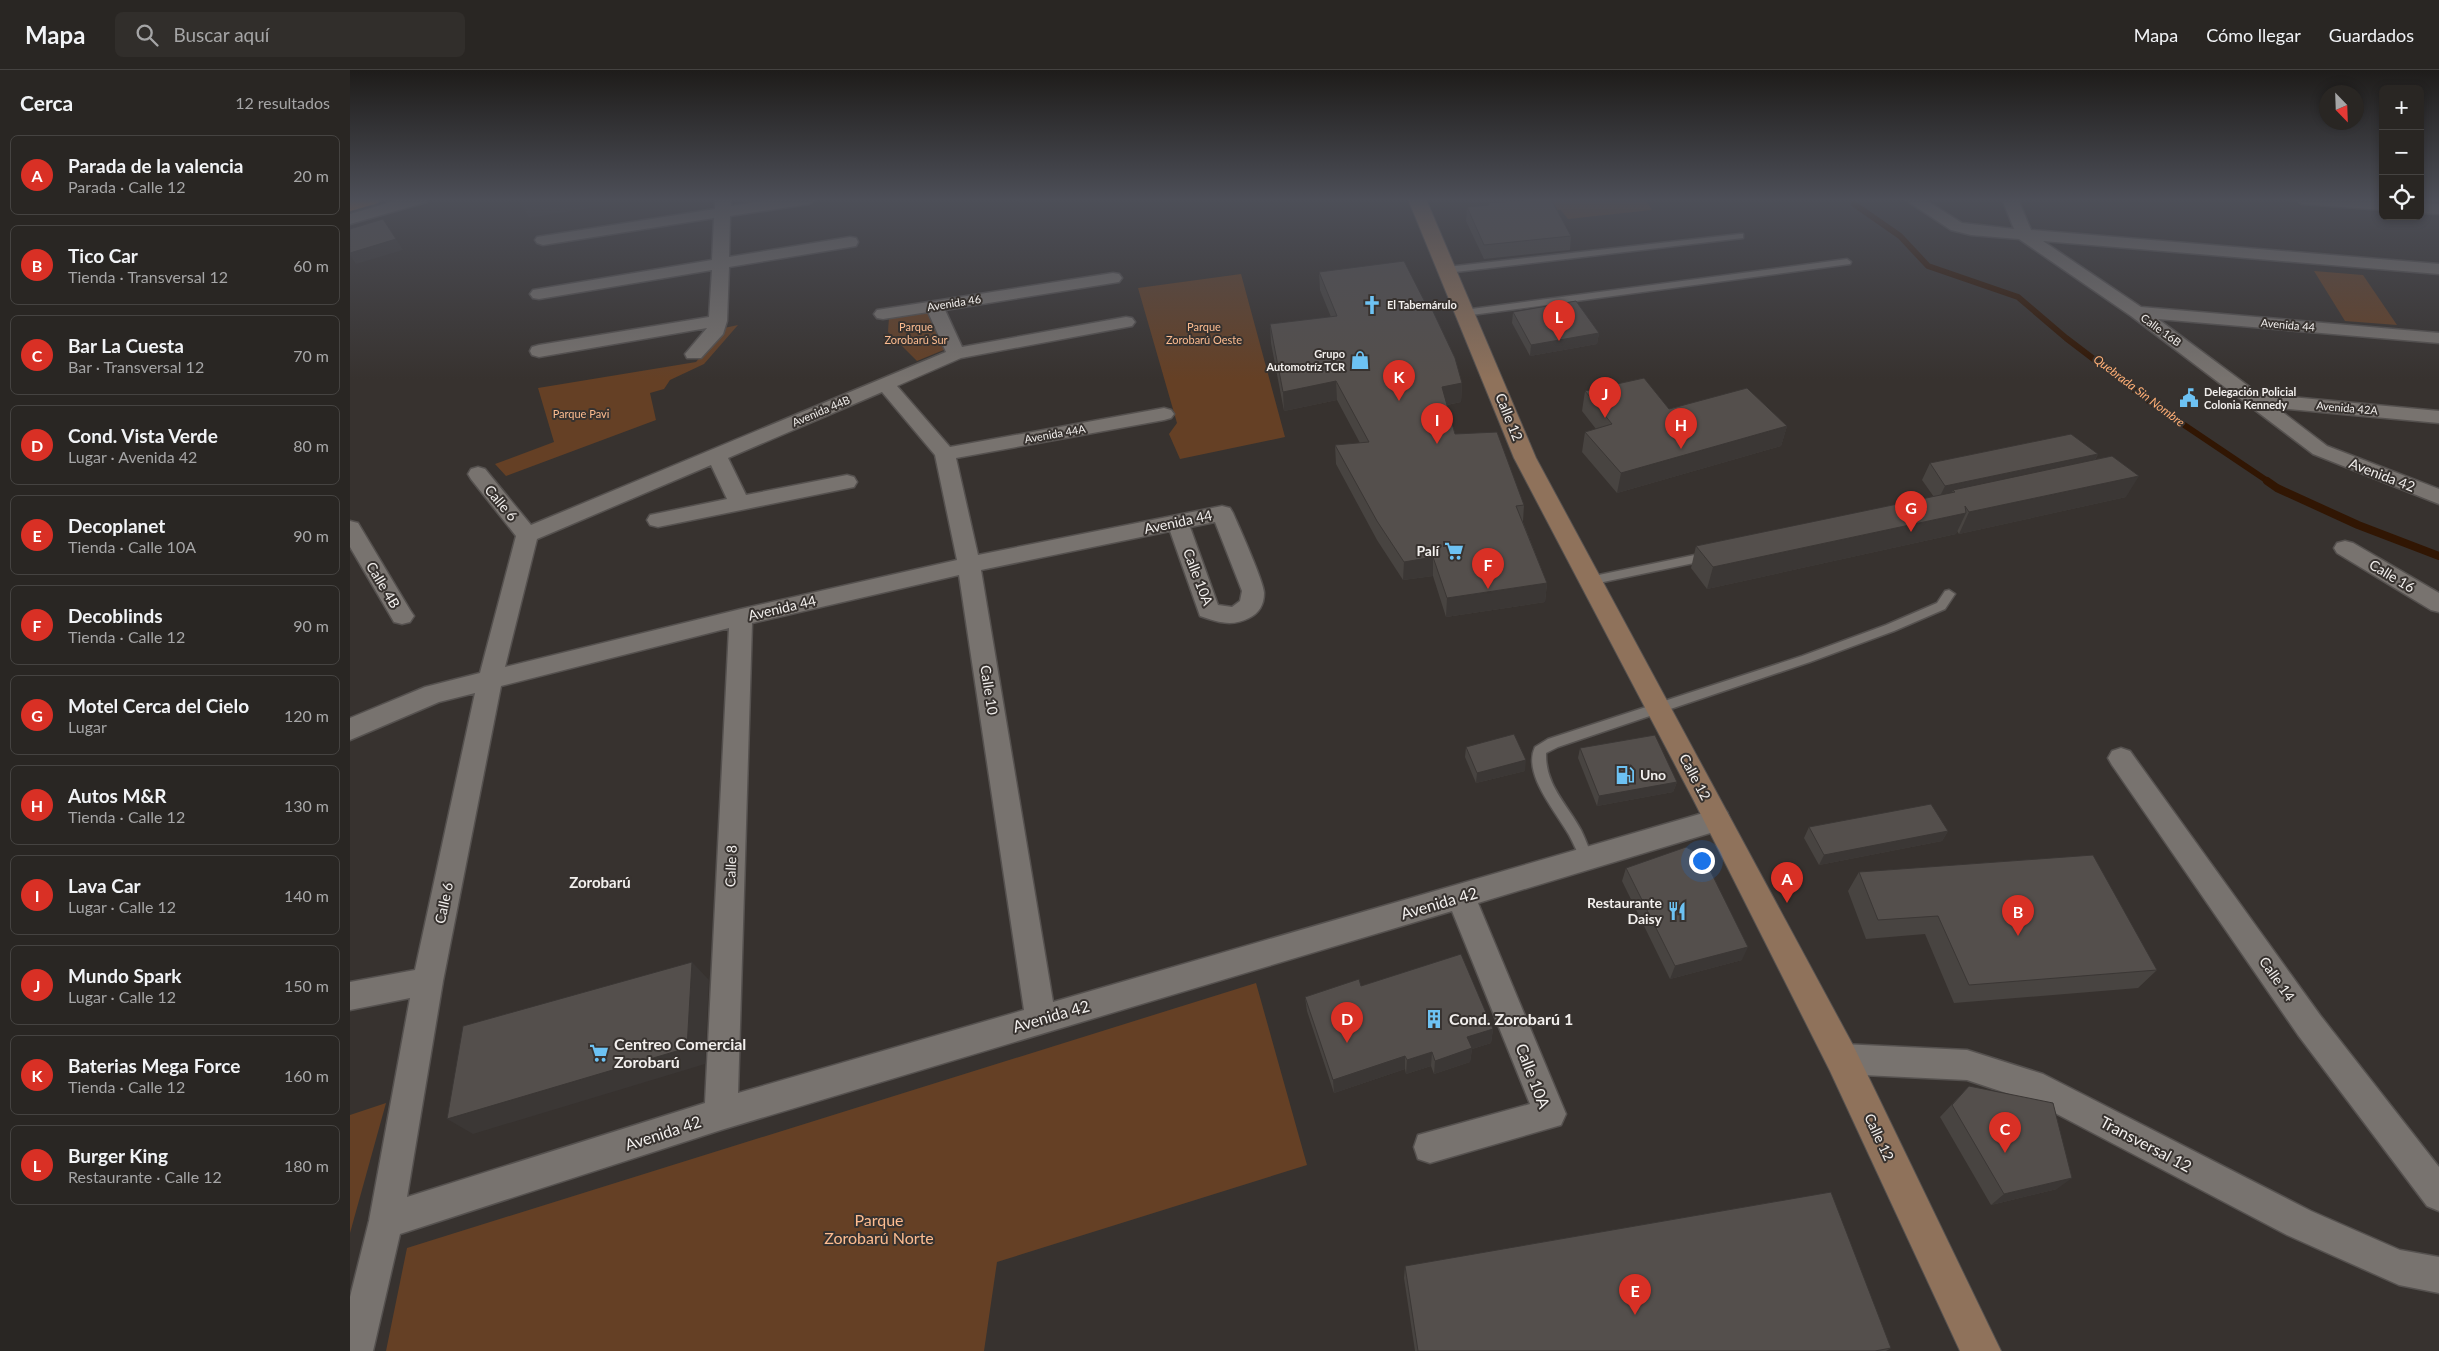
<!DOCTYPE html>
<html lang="es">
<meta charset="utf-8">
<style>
:root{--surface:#292623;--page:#312e2b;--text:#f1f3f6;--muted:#a5a5a6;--line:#454341;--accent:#d93025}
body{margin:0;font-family:Lato,sans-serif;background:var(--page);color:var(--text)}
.controls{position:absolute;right:15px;top:15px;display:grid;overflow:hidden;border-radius:8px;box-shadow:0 2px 8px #0003}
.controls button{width:45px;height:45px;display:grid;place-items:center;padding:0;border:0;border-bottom:1px solid var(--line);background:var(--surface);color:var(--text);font:25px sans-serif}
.compass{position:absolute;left:1969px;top:15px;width:45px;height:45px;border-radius:50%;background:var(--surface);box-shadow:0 2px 8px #0003;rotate:157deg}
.you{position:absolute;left:1351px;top:790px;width:18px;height:18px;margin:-12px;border:4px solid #fff;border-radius:50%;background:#1a73e8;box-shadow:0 0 0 8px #1a73e833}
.badge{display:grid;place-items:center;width:32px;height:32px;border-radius:50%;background:var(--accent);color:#fff;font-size:16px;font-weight:700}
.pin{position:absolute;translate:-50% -41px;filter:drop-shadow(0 1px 2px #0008)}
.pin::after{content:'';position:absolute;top:26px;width:18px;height:15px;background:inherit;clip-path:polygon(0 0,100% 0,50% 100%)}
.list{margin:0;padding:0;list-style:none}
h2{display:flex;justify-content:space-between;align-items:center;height:65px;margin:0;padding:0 20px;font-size:21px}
h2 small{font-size:16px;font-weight:400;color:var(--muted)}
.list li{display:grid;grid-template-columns:32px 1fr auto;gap:15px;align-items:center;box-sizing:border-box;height:80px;margin:0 10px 10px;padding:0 10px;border:1px solid var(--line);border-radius:8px}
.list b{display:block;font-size:19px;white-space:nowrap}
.list p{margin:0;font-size:16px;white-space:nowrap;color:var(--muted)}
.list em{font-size:16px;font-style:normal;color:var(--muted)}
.icon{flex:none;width:28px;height:28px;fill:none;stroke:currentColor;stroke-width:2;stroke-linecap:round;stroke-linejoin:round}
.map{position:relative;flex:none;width:2089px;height:1281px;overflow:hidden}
header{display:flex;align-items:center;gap:30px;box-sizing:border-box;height:70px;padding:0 25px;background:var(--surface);border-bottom:1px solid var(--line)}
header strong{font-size:24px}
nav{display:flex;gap:28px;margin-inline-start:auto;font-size:18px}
.search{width:350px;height:45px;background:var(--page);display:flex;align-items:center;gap:12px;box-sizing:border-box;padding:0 18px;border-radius:8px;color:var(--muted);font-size:19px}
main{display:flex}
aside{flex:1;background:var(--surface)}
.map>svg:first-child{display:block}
.green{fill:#654025}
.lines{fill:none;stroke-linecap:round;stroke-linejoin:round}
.stream-far1{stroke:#311603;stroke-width:6}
.stream{stroke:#311603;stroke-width:8}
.lane-casing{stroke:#55514f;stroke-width:3}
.street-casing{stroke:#55514f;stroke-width:3}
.secondary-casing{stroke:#55514f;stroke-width:2}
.highway-casing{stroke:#55514f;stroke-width:2}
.lane{fill:#78736f;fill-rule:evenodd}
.street{fill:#78736f;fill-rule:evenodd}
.secondary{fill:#8f725b;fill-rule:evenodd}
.highway{fill:#c6712d;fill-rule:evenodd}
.wall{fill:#484441}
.shaded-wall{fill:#3b3735}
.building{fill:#544f4c;stroke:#3b3735}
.labels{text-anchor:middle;stroke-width:4;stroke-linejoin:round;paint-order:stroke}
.far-street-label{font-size:11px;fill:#f2efed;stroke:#37322f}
.far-poi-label{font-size:11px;font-weight:bold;fill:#f2efed;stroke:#37322f;text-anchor:start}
.far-park-label{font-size:11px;fill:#fdbc90;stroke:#37322f}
.far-water-label{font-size:12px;font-style:italic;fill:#ffaf76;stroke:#37322f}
.street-label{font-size:14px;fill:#f2efed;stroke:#37322f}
.poi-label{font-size:14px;font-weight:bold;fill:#f2efed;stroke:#37322f;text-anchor:end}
.neighbourhood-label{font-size:15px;font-weight:bold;fill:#f2efed;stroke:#37322f}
.near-street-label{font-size:16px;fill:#f2efed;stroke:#37322f}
.near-poi-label{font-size:16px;font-weight:bold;fill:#f2efed;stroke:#37322f;text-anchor:start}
.near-park-label{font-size:16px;fill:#fdbc90;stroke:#37322f}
</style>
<header>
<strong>Mapa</strong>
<div class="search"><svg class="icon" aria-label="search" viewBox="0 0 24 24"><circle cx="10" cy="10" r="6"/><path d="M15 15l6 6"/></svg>Buscar aquí</div>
<nav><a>Mapa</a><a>Cómo llegar</a><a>Guardados</a></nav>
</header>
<main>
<aside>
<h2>Cerca<small>12 resultados</small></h2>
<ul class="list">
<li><span class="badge">A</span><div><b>Parada de la valencia</b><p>Parada · Calle 12</p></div><em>20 m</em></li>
<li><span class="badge">B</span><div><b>Tico Car</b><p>Tienda · Transversal 12</p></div><em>60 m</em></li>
<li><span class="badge">C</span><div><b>Bar La Cuesta</b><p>Bar · Transversal 12</p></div><em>70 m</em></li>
<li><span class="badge">D</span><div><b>Cond. Vista Verde</b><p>Lugar · Avenida 42</p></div><em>80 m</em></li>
<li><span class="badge">E</span><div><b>Decoplanet</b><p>Tienda · Calle 10A</p></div><em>90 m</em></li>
<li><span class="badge">F</span><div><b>Decoblinds</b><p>Tienda · Calle 12</p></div><em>90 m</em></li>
<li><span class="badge">G</span><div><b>Motel Cerca del Cielo</b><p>Lugar</p></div><em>120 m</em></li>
<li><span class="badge">H</span><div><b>Autos M&amp;R</b><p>Tienda · Calle 12</p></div><em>130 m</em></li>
<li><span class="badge">I</span><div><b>Lava Car</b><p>Lugar · Calle 12</p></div><em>140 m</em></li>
<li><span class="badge">J</span><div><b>Mundo Spark</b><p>Lugar · Calle 12</p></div><em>150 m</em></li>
<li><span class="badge">K</span><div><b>Baterias Mega Force</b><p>Tienda · Calle 12</p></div><em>160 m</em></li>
<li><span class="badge">L</span><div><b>Burger King</b><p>Restaurante · Calle 12</p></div><em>180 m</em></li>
</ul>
</aside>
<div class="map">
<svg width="2089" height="1281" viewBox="0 0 2089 1281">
<rect width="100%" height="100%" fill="#37322f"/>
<g class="green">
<path d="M1199 129H1295L1302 140 1218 149 1211 140H1205Z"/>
<path d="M1964 201 2013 205 2047 255 1995 251Z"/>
<path d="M891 204 935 367 830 389 819 364 827 353 788 218Z"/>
<path d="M577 242 596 279 567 291 538 262 539 247Z"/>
<path d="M388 255 354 294 320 310 314 319 300 323 306 350 156 406 145 394 204 372 188 318 346 292 360 276V261Z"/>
<path d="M906 913 957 1095 647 1192 634 1281H36L57 1178Z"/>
<path d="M36 1033 0 1163V1045Z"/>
</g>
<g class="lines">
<path class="stream-far1" d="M1504 134 1550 166 1578 196 1668 227 1716 268 1800 332 1919 412"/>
<path class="stream" d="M1917 411 1927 418 2008 455 2089 486"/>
<g class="lane-casing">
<g id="lane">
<path d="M1390 164H1393V168L1097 203 1093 200 1097 197Z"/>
<path d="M1497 189 1501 192 1500 194 1114 246 1110 243 1114 240Z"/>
<path d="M1359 482 1363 483 1365 486 1363 489 1239 515 1233 511 1239 507Z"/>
<path d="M1599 520 1605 524 1595 539 1544 561 1460 592 1208 677 1196 683C1195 715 1217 734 1231 760 1236 770 1239 780 1244 789L1242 793 1237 795 1232 793C1228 784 1224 774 1219 765 1207 743 1172 704 1185 677L1198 669 1452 586 1536 555 1587 533 1595 521Z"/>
</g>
</g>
<g class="street-casing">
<g id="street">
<path d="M52 129H79L77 132 0 154V144Z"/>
<path d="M365 129H381V136L426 129H467L459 134 380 146 379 187 500 167 506 168 508 172 506 176 500 177 379 197 377 251 373 264 351 288H337L335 284 357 258 189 287 182 285 180 281 182 277 189 275 359 247 362 200 189 229 183 228 180 224 183 220 189 219 362 190 364 148 193 175 187 173 185 170 187 167 365 139Z"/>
<path d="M1554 129H1574L1612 153 1664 159 1652 129H1668L1681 160 2089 194V204L1693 171 1791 237 2089 263V273L1808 249 1909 324 2089 341V353L1927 338 1977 376 2089 419V434L1963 384 1781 246 1669 169 1621 165 1601 160Z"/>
<path d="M1944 129 2033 130V140L1952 134Z"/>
<path d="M2070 133 2089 134V144L2070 143Z"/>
<path d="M763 203 769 204 772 208 769 212 595 240 612 277 776 247 782 248 785 252 782 256 611 288 547 316 600 377 814 338 821 340 824 344 821 348 814 350 606 388 628 485 872 436 880 438 883 443C889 457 914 512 914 523 914 535 909 543 899 548 882 557 867 552 850 546L820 461 631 500 703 932 1367 739 1377 742 1380 750 1377 758 1128 833 1216 1044 1211 1055 1080 1093 1068 1089 1064 1077 1068 1065 1180 1034 1102 841 371 1060 50 1164 23 1281H0V1227L19 1151 60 928 0 940V912L65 900 125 623 89 632 0 670V648L75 617 130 603 166 466 121 409 118 404 121 399 128 397 135 399 181 455 596 282 578 242 533 249 527 248 524 244 527 240ZM532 322 585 385 607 490 391 539 155 597 187 469 361 395 377 429 300 445 297 450 300 455 308 457 504 417 507 412 504 407 497 405 396 425 378 388ZM865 452 892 521 890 531 882 537 868 535 840 457ZM609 505 674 940 388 1023 402 553ZM379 558 355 1033 57 1127 93 911 151 616Z"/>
<path d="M0 451 8 453 60 540 64 546 60 552 52 554 44 552 0 477Z"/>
<path d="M1995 471 2003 473 2089 523V542L2081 540 1987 483 1984 478 1987 473Z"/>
<path d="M1771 678 1780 681 1970 945 2089 1097V1141L2077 1136 1948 965 1762 695 1758 688 1762 681Z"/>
<path d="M1492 974 1617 980 1693 1004 1961 1141 2050 1180 2089 1187V1223L2049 1215 1937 1165 1686 1033 1617 1010 1492 1004 1481 1000 1476 989 1481 978Z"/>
</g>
</g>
<g class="secondary-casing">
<path id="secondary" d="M1058 129H1076L1186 388 1504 977 1651 1281H1610L1480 1001 1343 729 1164 388Z"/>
</g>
<g class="highway-casing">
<path id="highway" d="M3 129H30L28 133 0 141V130Z"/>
</g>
<use href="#lane" class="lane"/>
<use href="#street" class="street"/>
<use href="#secondary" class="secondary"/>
<use href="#highway" class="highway"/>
</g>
<g class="wall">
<path d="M1138 133 1221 166 1220 180 1134 189 1116 151 1117 137 1138 135Z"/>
<path d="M969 202 1112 313 1111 332 1097 335 1105 364 1174 435 1173 452 1197 513 1195 532 1096 547 1083 506 1053 510 1027 470 986 394 985 375 1010 373 987 330 934 341 921 273 920 254 981 247 970 220Z"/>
<path d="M1163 242 1249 263 1247 274 1180 286 1162 253Z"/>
<path d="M1235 321 1319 339 1437 356 1431 376 1267 423 1232 382 1235 362 1246 359 1232 341Z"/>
<path d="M1748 384 1745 390 1776 427 1609 464 1607 461 1606 464 1357 519 1341 498 1346 476 1584 427 1572 410 1580 393Z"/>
<path d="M1116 677 1175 701 1126 713 1115 687Z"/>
<path d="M1230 678 1327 712 1323 722 1247 736 1228 688Z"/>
<path d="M1459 757 1598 761 1592 771 1469 795 1454 768Z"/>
<path d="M1276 798 1392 890 1320 909 1272 811Z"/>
<path d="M1509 802 1807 900 1788 918 1604 933 1575 864 1516 869 1498 821Z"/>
<path d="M1011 916 1143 959 1141 973 1122 979 1120 992 1084 1004 1081 996 1056 1004 1055 999 984 1023 957 941 955 927Z"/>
<path d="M1619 1016 1707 1119 1641 1135 1590 1047Z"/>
<path d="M1055 1196 1541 1278 1536 1281H1065L1054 1208Z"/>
</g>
<g class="shaded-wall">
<path d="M168 129H295L179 148Z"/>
<path d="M33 149 53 180 6 194 0 185V183Z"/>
<path d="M1249 263 1247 274 1180 286 1181 275Z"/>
<path d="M986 311 987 330 934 341 933 322Z"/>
<path d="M1112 313 1111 332 1091 336 1092 317Z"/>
<path d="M1437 356 1431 376 1267 423 1271 403Z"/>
<path d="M1748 384 1739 400 1605 422 1603 420 1599 430 1587 432 1595 416Z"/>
<path d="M1789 406 1776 427 1609 464 1619 442Z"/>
<path d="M1616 443 1606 464 1357 519 1363 497Z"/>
<path d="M1083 487V506L1053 510 1054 492Z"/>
<path d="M1197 513 1195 532 1096 547 1097 528Z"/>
<path d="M1176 690 1175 701 1126 713 1127 703Z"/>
<path d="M1327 712 1323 722 1247 736 1249 726Z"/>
<path d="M1598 761 1592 771 1469 795 1474 785Z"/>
<path d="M1398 877 1392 890 1320 909 1325 896Z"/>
<path d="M342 892 359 910 355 994 123 1064 97 1049Z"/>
<path d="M1143 959 1141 973 1122 979 1120 992 1084 1004 1085 991 1117 967Z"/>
<path d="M1082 982 1081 996 1056 1004 1057 990Z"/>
<path d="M1055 986V999L984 1023 983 1010Z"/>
<path d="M1722 1108 1707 1119 1641 1135 1654 1124Z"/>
</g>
<g class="building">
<path d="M1188 129H1201L1221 166 1134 175 1117 137 1139 135 1138 133Z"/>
<path d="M33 149 46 169 0 183V159Z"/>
<path d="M1054 191 1077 236 1080 235 1105 288 1112 313 1092 317 1105 364 1147 362 1174 435 1166 436 1197 513 1097 528 1083 487 1054 492 1027 451 985 375 1019 372 986 311 933 322 920 254 987 246 969 202Z"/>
<path d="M1226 231 1249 263 1181 275 1163 242Z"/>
<path d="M1294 308 1319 339 1397 318 1437 356 1271 403 1235 362 1262 354 1235 321Z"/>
<path d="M1721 364 1748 384 1595 416 1580 393Z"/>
<path d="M1762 386 1789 406 1619 442 1615 436 1616 443 1363 497 1346 476 1605 422 1603 420Z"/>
<path d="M1164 664 1176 690 1127 703 1116 677Z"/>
<path d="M1305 665 1327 712 1249 726 1230 678Z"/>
<path d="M1581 734 1598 761 1474 785 1459 757Z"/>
<path d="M1336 777 1353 786 1398 877 1325 896 1276 798Z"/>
<path d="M1743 785 1807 900 1619 915 1588 846 1528 850 1509 802Z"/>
<path d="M1111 884 1143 959 1117 967 1122 978 1085 991 1082 982 1057 990 1055 986 983 1010 955 927 1009 909 1011 916Z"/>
<path d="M342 892 337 978 97 1049 113 956Z"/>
<path d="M1619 1016 1703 1033 1722 1108 1654 1124 1602 1035Z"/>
<path d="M1481 1122 1541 1278 1525 1281H1068L1055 1196Z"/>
</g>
<linearGradient id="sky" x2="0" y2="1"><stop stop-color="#1e1c1a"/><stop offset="0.42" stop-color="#4d4f58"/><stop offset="1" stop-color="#4d4f58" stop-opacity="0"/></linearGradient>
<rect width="2089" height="309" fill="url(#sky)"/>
<defs>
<g id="church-bare" transform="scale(1.5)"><path d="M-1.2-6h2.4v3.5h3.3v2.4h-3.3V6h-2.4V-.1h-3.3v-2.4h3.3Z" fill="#6dc2f3" stroke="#37322f" stroke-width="2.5" paint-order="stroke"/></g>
<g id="shop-bare" transform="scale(1.5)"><path d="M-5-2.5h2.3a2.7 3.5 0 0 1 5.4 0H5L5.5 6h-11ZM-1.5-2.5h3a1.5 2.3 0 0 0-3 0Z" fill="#6dc2f3" stroke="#37322f" stroke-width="2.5" paint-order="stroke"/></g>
<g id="civic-bare" transform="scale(1.5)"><path d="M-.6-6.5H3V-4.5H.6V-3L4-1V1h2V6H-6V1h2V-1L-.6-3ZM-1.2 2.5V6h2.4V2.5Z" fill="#6dc2f3" stroke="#37322f" stroke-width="2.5" paint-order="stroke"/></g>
<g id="supermarket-bare" transform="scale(1.5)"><path d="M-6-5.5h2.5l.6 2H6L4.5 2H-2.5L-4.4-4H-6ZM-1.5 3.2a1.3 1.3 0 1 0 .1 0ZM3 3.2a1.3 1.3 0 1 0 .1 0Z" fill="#6dc2f3" stroke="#37322f" stroke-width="2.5" paint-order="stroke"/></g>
<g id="fuel-bare" transform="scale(1.5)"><path d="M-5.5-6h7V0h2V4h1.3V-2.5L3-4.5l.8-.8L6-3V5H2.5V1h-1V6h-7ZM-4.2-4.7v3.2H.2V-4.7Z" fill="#6dc2f3" stroke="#37322f" stroke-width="2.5" paint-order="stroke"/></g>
<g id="restaurant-bare" transform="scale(1.5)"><path d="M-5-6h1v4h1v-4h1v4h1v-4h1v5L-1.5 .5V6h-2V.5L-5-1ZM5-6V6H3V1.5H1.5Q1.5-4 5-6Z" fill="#6dc2f3" stroke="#37322f" stroke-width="2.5" paint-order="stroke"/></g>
<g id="building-bare" transform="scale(1.5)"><path d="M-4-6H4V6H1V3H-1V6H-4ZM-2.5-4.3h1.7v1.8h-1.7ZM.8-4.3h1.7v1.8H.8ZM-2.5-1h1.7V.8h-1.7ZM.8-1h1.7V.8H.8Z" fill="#6dc2f3" stroke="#37322f" stroke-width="2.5" paint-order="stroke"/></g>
</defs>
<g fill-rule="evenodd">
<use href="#church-bare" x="1022" y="235"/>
<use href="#shop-bare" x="1010" y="290"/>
<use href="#civic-bare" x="1839" y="328"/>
<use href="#supermarket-bare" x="1104" y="481"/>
<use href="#fuel-bare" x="1275" y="705"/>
<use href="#restaurant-bare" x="1327" y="841"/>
<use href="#building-bare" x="1084" y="949"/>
<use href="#supermarket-bare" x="249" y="983"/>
</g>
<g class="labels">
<g class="far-street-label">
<text transform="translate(604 233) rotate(-9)" y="4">Avenida 46</text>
<text transform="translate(1938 255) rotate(5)" y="4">Avenida 44</text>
<text transform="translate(1811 260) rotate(36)" y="4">Calle 16B</text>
<text transform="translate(1997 338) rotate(5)" y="4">Avenida 42A</text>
<text transform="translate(471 341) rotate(-23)" y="4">Avenida 44B</text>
<text transform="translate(705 364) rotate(-10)" y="4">Avenida 44A</text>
</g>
<g class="far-poi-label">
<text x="1037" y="239">El Tabernárulo</text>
<text x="995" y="288" text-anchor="end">Grupo<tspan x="995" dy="13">Automotríz TCR</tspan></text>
<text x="1854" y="326">Delegación Policial<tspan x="1854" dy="13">Colonia Kennedy</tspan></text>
</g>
<g class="far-park-label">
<text x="566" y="261">Parque<tspan x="566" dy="13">Zorobarú Sur</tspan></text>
<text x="854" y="261">Parque<tspan x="854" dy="13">Zorobarú Oeste</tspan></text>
<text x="231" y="348">Parque Pavi</text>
</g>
<g class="far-water-label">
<text transform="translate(1789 321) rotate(37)" y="4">Quebrada Sin Nombre</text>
</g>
<g class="street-label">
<text transform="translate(1159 347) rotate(68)" y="5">Calle 12</text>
<text transform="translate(2032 405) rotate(21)" y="5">Avenida 42</text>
<text transform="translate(151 433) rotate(50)" y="5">Calle 6</text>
<text transform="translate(828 452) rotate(-12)" y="5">Avenida 44</text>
<text transform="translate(2042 506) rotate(31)" y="5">Calle 16</text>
<text transform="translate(848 507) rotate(69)" y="5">Calle 10A</text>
<text transform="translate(33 515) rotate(59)" y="5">Calle 4B</text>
<text transform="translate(432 538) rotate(-13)" y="5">Avenida 44</text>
<text transform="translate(639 620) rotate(81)" y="5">Calle 10</text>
<text transform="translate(1345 707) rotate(62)" y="5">Calle 12</text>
<text transform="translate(381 796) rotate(-88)" y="5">Calle 8</text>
<text transform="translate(94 833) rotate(-78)" y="5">Calle 6</text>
<text transform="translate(1927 909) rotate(55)" y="5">Calle 14</text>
<text transform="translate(1529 1067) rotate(65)" y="5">Calle 12</text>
</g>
<g class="poi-label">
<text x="1089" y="486">Palí</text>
<text x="1290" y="710" text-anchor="start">Uno</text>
<text x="1312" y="838">Restaurante<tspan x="1312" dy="16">Daisy</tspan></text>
</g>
<g class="neighbourhood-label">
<text x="250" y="818">Zorobarú</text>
</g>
<g class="near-street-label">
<text transform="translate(1089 833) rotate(-16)" y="6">Avenida 42</text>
<text transform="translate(701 946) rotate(-16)" y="6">Avenida 42</text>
<text transform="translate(1183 1006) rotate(69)" y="6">Calle 10A</text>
<text transform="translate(313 1063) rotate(-18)" y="6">Avenida 42</text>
<text transform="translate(1796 1074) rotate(28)" y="6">Transversal 12</text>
</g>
<g class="near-poi-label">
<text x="1099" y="955">Cond. Zorobarú 1</text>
<text x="264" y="980">Centreo Comercial<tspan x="264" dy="18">Zorobarú</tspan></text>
</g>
<g class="near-park-label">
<text x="529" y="1156">Parque<tspan x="529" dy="18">Zorobarú Norte</tspan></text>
</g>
</g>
</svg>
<div class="controls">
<button>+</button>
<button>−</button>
<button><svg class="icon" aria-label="locate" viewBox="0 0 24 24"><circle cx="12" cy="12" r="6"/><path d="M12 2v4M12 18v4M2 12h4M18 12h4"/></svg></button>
</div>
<svg class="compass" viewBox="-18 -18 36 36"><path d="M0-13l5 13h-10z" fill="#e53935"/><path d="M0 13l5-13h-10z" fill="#a5a5a6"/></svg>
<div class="you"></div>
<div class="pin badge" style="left:1437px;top:833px">A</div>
<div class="pin badge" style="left:1668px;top:866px">B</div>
<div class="pin badge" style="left:1655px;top:1083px">C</div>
<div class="pin badge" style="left:997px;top:973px">D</div>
<div class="pin badge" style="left:1285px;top:1245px">E</div>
<div class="pin badge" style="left:1138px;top:519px">F</div>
<div class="pin badge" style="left:1561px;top:462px">G</div>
<div class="pin badge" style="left:1331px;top:379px">H</div>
<div class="pin badge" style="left:1087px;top:374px">I</div>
<div class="pin badge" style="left:1255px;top:348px">J</div>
<div class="pin badge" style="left:1049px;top:331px">K</div>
<div class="pin badge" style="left:1209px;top:271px">L</div>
</div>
</main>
